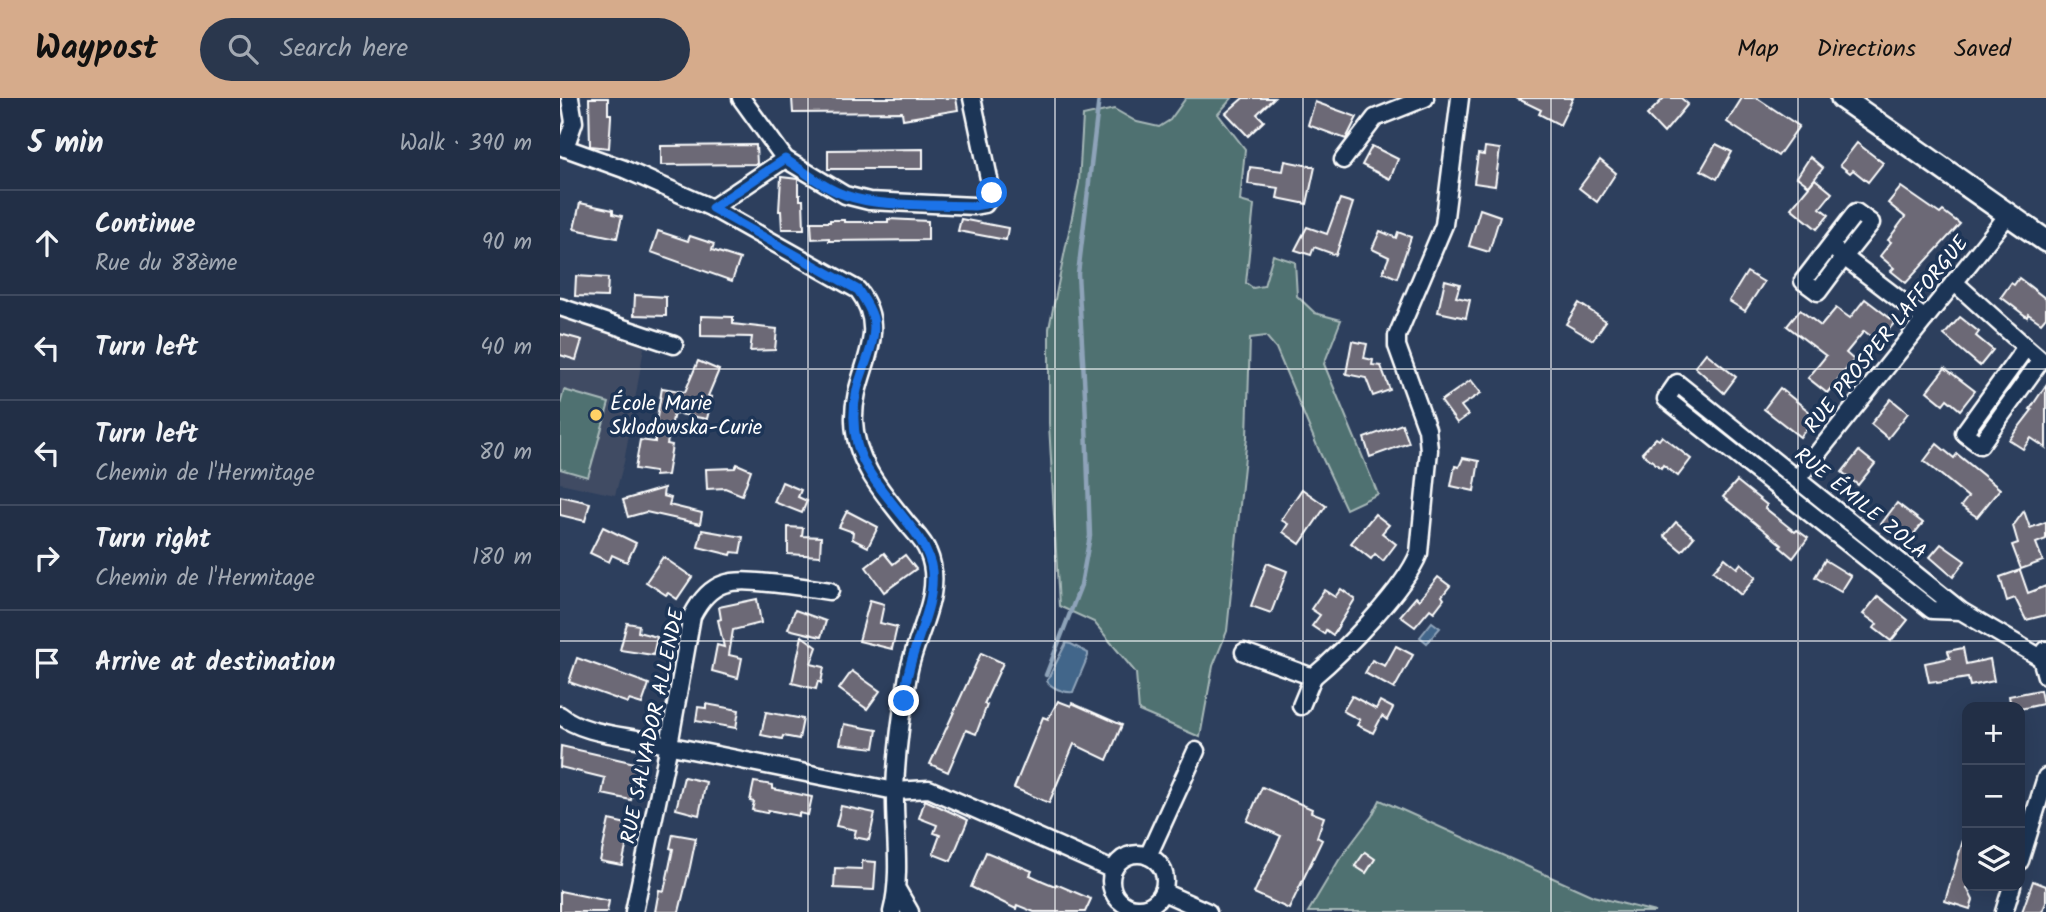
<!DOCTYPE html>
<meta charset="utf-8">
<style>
:root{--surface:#222f46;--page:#2a374d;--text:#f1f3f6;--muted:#a2a9b3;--line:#3f4a5f;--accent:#d6ab8b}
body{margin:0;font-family:Kalam,sans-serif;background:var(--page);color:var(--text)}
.controls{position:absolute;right:21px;bottom:21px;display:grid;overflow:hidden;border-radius:14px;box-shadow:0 7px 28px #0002}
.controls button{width:63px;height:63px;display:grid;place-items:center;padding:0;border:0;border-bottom:2px solid var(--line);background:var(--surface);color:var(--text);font:35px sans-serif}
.stop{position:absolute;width:21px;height:21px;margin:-16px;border:5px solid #1a73e8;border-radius:50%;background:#fff}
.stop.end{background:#1a73e8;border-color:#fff;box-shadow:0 2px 7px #0008}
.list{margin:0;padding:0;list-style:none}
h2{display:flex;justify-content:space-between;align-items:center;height:91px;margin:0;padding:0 28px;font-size:30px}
h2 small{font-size:23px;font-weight:400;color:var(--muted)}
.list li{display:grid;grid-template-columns:46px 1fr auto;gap:21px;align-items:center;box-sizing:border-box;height:105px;padding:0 28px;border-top:2px solid var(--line)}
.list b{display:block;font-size:26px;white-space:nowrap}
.list p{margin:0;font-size:23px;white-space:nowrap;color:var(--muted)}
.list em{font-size:23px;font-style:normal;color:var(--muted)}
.icon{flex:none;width:38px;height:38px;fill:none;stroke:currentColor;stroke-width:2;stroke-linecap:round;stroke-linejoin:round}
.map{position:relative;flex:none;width:1486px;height:814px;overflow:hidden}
header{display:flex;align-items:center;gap:42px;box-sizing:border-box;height:98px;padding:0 35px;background:var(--accent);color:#111}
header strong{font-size:33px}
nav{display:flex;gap:38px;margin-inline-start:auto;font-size:24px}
.search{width:490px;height:63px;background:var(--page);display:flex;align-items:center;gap:18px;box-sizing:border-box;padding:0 24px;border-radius:38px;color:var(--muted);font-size:26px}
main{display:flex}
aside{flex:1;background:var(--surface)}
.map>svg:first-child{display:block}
.built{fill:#404c64}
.green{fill:#4f7171;stroke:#a7b8b8;stroke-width:2}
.water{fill:#43668a;stroke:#8ea3b9;stroke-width:2}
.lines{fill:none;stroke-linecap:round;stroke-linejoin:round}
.stream{stroke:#8ea3b9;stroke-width:4.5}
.building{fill:#6c6976;stroke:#fff;stroke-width:2}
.minor-casing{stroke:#fff;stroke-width:21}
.secondary-casing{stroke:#fff;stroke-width:26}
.minor{stroke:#1d3557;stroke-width:16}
.secondary{stroke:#1d3557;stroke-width:21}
.route{stroke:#1a73e8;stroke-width:9}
.grid{fill:none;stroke:#fff;stroke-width:2;stroke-opacity:0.55}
.poi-dot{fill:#ffd166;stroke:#1d3557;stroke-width:2.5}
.labels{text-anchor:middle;stroke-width:7;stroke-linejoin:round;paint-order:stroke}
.street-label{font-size:21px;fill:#fff;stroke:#1d3557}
.poi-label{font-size:21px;fill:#fff;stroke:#1d3557;text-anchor:start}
</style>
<header>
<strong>Waypost</strong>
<div class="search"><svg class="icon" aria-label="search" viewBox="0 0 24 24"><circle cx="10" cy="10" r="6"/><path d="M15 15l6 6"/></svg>Search here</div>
<nav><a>Map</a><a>Directions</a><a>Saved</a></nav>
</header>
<main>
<aside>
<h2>5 min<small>Walk · 390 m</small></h2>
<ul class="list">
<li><svg class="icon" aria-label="ahead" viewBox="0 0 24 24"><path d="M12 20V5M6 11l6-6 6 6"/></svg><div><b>Continue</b><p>Rue du 88ème</p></div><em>90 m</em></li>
<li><svg class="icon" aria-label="left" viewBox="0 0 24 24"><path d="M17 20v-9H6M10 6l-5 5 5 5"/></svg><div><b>Turn left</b></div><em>40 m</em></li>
<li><svg class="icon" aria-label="left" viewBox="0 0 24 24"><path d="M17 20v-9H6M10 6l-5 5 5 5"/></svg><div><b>Turn left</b><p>Chemin de l'Hermitage</p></div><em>80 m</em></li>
<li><svg class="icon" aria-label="right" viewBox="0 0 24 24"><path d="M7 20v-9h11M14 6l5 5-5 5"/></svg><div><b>Turn right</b><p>Chemin de l'Hermitage</p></div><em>180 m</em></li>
<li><svg class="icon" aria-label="arrive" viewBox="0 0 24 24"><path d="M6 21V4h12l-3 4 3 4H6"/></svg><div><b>Arrive at destination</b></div></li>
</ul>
</aside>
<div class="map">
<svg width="1486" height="814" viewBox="0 0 1486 814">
<rect width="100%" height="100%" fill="#2d3f5d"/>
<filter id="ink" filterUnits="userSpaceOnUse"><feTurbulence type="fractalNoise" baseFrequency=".0143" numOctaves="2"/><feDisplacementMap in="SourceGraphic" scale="14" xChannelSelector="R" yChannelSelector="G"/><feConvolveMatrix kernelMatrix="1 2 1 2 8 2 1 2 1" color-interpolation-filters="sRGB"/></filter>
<g filter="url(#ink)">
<path class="built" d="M0 217 72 240 84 250 64 364 55 397 0 385Z"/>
<g class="green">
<path d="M626 0H672L658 16 685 51 680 103 694 107 686 185 693 190 704 188 713 157 735 164 737 198 755 215 781 222 764 266 818 396 786 411 760 355 716 250 706 238 690 240 687 339 667 533 653 568 640 639 579 613 576 575 534 524 499 508 489 325V230L519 85 523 18 554 11 577 24 599 29 610 22Z"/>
<path d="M4 292 49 305 28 379 0 371V307Z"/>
<path d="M820 702 1033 798 1095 814H748L779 762 812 718Z"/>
</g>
<g class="water">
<path d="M872 524 880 530 867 545 860 539Z"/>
<path d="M506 545 511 546 528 555V558L513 594C505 595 491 590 487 583Z"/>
</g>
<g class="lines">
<path class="stream" d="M486 577 521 487 530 438 525 297 518 176 539 0"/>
</g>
<g class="building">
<path d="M29 0H48V16H51V19L49 50 30 48Z"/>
<path d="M232 0H396L398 12 343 21 342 14 233 15Z"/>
<path d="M683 0H714L697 16 704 23 688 38 666 15Z"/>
<path d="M956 0H1013L1000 27 979 16 981 12Z"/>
<path d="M1104 0H1121L1128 6 1104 35 1087 17Z"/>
<path d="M1182 0H1197L1239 28 1218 58 1167 24Z"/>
<path d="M755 4 797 19 786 41 748 27Z"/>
<path d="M1297 45 1323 65 1308 84 1293 72 1290 75 1280 67Z"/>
<path d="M1156 46 1172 54 1157 81 1141 72Z"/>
<path d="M196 47 197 66 101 67V48Z"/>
<path d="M812 48 838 61 830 81 802 67Z"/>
<path d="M925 49 940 51 935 88 914 85 918 56 924 57Z"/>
<path d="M363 51V71H268V52Z"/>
<path d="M1250 59 1263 70 1249 88 1237 79Z"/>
<path d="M1040 62 1056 75 1037 104 1019 90Z"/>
<path d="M725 63 755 69 747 106 717 100 719 90 688 86 690 69 723 73Z"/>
<path d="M221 79 238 81V97H240V102H243L244 131H222L221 113H219Z"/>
<path d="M1255 81 1272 95 1260 110 1269 117 1257 131 1231 110Z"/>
<path d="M1341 89 1380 116 1383 113 1400 126 1346 185 1331 173 1334 170 1320 158 1331 144 1328 142 1345 119 1328 105Z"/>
<path d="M780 101 793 105 776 157 754 149 751 157 735 152 747 129 767 136Z"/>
<path d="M20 105 53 112V116L62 118 57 140 14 131Z"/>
<path d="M920 111 940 118 929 154 909 148Z"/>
<path d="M328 121 368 123V142L269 143V140L252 141 251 124H270V122H284V124H328Z"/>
<path d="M401 121 448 130 446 142 398 133Z"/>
<path d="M98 133 128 143 130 138 154 146 152 152 180 161 172 183 91 154Z"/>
<path d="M820 133 836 140 838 134 851 139 837 180 823 174 829 159 812 151Z"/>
<path d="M1187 174 1204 184 1185 213 1169 203Z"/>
<path d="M16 178 48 180 47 199 15 198Z"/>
<path d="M1459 180 1486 201V219L1481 225 1468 216 1467 219 1441 199 1451 185 1454 187Z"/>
<path d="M885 182 900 186 896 199 910 202 906 220 878 214Z"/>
<path d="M75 197 106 199V218L74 217Z"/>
<path d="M1305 201 1335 224 1319 244 1304 233 1286 255 1294 262 1267 295 1248 280 1266 258 1227 228 1240 212 1261 228 1276 210 1290 220Z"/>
<path d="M1019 205 1046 223 1033 242 1006 226Z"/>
<path d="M141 218 173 219V226L217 231 215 252 190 253 192 239 141 238Z"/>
<path d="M1400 219 1419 234 1416 238 1433 252 1420 268 1384 237Z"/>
<path d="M0 236 22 242 16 262 0 257Z"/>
<path d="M792 243 807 246 804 260 813 262 812 267 821 268 830 292 813 298 806 280 786 276Z"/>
<path d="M1146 255 1176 279 1164 295 1135 269Z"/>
<path d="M138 263 159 272 148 298 152 299 147 321 114 315 107 346 112 347 107 377 95 378V374L75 371 80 342 95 344V331L102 290 125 294Z"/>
<path d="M1385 270 1415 293 1400 312 1387 301 1383 306 1367 293Z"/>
<path d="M911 282 921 295 901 308 908 317 897 325 881 303Z"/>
<path d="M1486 287V350L1471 340 1463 351 1449 342 1472 312 1470 311Z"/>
<path d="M1220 290 1256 319 1240 339 1204 311Z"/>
<path d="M1331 301 1348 315 1328 340 1311 326Z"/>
<path d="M842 326 849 345 810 359 804 340Z"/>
<path d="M1102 338 1131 361 1118 378 1103 367 1101 370 1082 355 1096 340 1099 342Z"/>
<path d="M1377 346 1394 360 1397 356 1440 391 1417 419 1401 408 1408 399 1364 363Z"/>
<path d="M1299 353 1315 366 1298 387 1282 374Z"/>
<path d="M903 360 919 363 914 393 891 388 895 368 899 369Z"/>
<path d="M177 366 191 372 182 397 165 390 147 391 146 371 175 370Z"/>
<path d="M1177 383 1207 407 1205 410 1235 434 1237 432 1248 440 1233 460 1220 449 1222 447 1163 399Z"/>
<path d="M222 384 241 392 238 399 247 403 242 415 214 404Z"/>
<path d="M104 390 103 398 111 400 109 407 142 415 140 426 86 414 68 419 63 402Z"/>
<path d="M742 391 766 408 740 446 723 434 728 426 721 422Z"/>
<path d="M0 398 30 405 25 423 0 417Z"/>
<path d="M1337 405 1363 425 1349 442 1337 433 1334 437 1321 426Z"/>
<path d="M287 413 318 429 308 449 292 441 293 434 279 429Z"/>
<path d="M1464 413 1470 430 1486 424V441L1476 445 1483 463 1461 471 1452 447 1458 445 1453 428Z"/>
<path d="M815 416 829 427 822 435 836 446 823 463 815 456 811 461 791 445Z"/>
<path d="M1116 424 1134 439 1122 453 1104 438Z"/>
<path d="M43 429 76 445 67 464 52 457 49 464 30 455Z"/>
<path d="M228 429 243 430 242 438 261 439 260 458 228 456Z"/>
<path d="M142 432 183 439 180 455 172 454 171 457 138 449Z"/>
<path d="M1381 446 1405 463 1393 479 1370 459Z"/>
<path d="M324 455 333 466 345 457 356 471 324 494 306 469Z"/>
<path d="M103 459 132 479 117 501 108 495 106 497 86 484Z"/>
<path d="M1165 460 1177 470 1181 465 1196 479 1181 497 1153 473Z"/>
<path d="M1265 462 1291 478 1281 494 1255 479Z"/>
<path d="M707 465 727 473 711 515 691 508Z"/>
<path d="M1460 472 1468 495 1486 488V517L1466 522 1455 500 1447 503 1440 479Z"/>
<path d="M878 479 890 488 882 498 884 501 874 514 870 511 855 529 840 518 856 499 859 502Z"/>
<path d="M781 491 795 501 773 537 766 532 764 536 752 528 760 517 751 511 764 492 775 499Z"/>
<path d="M1318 498 1348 522 1331 543 1314 530 1317 526 1303 516Z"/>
<path d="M197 501 201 525 173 532 169 557 182 560 178 580 152 573 157 547 164 549 158 522 161 521 159 509Z"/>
<path d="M310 502 324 506 320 525 337 529 332 551 299 543Z"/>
<path d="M235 512 266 523 261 539 228 531Z"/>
<path d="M67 525 79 527 78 534 97 539 93 557 60 552Z"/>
<path d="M242 538 257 549 251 566 264 569 261 585 258 583 256 591 232 585Z"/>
<path d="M836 548 853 557 834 591 805 575 812 562 825 568Z"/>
<path d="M1403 550 1406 566 1430 561 1434 583 1410 588 1408 580 1377 585 1376 583 1369 584 1365 565 1390 560 1388 553Z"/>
<path d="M421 555 443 565 424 606 427 607 416 636 406 632 388 674 370 666Z"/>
<path d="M17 560 89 586 82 606 69 602 68 605 9 584Z"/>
<path d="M292 573 320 593 307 611 279 591Z"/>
<path d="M1480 592 1483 606 1460 611 1451 609 1449 598Z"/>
<path d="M792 598 816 611 820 603 833 610 827 622 822 618 813 635 797 627 800 622 783 613Z"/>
<path d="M498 603 511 608 512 605 562 627 547 662 514 646 489 705 454 690 483 619 488 621Z"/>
<path d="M146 606 179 612 176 630 136 623 138 609 146 610Z"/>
<path d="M206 614 243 621 239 641 223 638 222 641 201 637Z"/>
<path d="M284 626 317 632 314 650 280 646Z"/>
<path d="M1 648 79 666 71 702 42 696 45 680 0 669Z"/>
<path d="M124 679 146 684 139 717 116 711Z"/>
<path d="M194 684 213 687V691L252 699 248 717 239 715V718L208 712 207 715 192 712 194 704 190 703Z"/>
<path d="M702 689 752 711 751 714 764 719 757 739 762 742 729 811 694 795 721 738 687 723Z"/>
<path d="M365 702 408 722 391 763 373 756 380 737 374 735 377 727 359 720Z"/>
<path d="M281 708 315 715 309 742 294 739 296 732 276 728Z"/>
<path d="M49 722 71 727 62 767 40 763Z"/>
<path d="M113 736 136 740 130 769 119 814H95L99 792 104 793 108 775 113 751 110 750Z"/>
<path d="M1404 739 1407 740V790L1413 802 1410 811 1385 803Z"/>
<path d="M426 754 472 773 470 777 483 783 495 788 496 786 531 801 525 814H474L457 807 456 811 411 789Z"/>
<path d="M805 754 815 761 806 775 795 768Z"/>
<path d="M302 763 316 764 314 792 274 790 275 770 302 771Z"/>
<path d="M1473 783 1486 788V805L1482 814H1462Z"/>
<path d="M0 793 49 803 47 814H0Z"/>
</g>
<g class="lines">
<g class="minor-casing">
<g id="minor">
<path d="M181 0 225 61 285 97 309 103 414 108 425 106 432 95 412 0"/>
<path d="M0 48 64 71 152 110 298 192C333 238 292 273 294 323 295 363 322 394 346 424 353 433 364 443 368 454 386 495 354 538 348 577 342 615 336 654 335 693 334 733 342 775 332 814"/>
<path d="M5 50 14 24 10 0"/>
<path d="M783 62 815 20 865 0"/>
<path d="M152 110 225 61"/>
<path d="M1270 148 1284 159 1258 194 1243 183 1296 114 1311 125 1284 159 1365 221"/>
<path d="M1394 184 1466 249 1404 335 1420 347 1481 262 1466 249"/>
<path d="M0 209 114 247"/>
<path d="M1237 381 1448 117"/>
<path d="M1401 513 1372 512 1106 301 1117 285 1401 513 1481 560"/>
<path d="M1486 552 1481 560 1486 578"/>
<path d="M684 554 753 579C783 554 845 491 859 455L869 352 867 331 837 248V238L884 127 900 0"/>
<path d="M741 608 753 579"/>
<path d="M0 617C23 636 63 637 92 644 173 661 254 676 335 693L369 691 553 772"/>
<circle cx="578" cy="783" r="27"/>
<path d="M588 758 636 653"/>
<path d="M1460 763 1486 679"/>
<path d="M338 793 350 814"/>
<path d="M603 794 648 814"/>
<path d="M74 814 109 647 132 518C151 481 171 481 209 485 230 487 250 490 270 493"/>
<path d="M1444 814 1452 788"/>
</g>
</g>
<g class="secondary-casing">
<path id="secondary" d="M1282 0 1486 143"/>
</g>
<use href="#minor" class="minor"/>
<use href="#secondary" class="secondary"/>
</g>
</g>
<g class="lines" filter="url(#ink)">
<path class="route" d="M344 603C345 593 346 582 349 572 356 539 375 508 372 473 368 431 309 394 297 346 293 329 293 309 297 292 302 270 318 243 313 220 310 209 304 201 298 192L152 110 225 61C244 73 264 90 285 97 319 110 376 106 414 108L425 106 432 95"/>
</g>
<path class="grid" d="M248 0V814M495 0V814M743 0V814M991 0V814M1238 0V814M0 271H1486M0 543H1486"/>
<circle class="poi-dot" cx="36" cy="317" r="7"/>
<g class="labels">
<g class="street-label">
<text transform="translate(1326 236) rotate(-51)" y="7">RUE PROSPER LAFFORGUE</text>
<text transform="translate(1301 405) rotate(39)" y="7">RUE ÉMILE ZOLA</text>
<text transform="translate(92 628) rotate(-78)" y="7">RUE SALVADOR ALLENDE</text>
</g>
<g class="poi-label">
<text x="50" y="312">École Marie<tspan x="50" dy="24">Sklodowska-Curie</tspan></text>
</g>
</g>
</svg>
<div class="controls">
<button>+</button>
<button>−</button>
<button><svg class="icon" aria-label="layers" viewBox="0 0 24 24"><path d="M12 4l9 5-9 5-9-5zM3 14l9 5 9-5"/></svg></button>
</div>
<div class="stop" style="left:432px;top:95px"></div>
<div class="stop end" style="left:344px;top:603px"></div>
</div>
</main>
